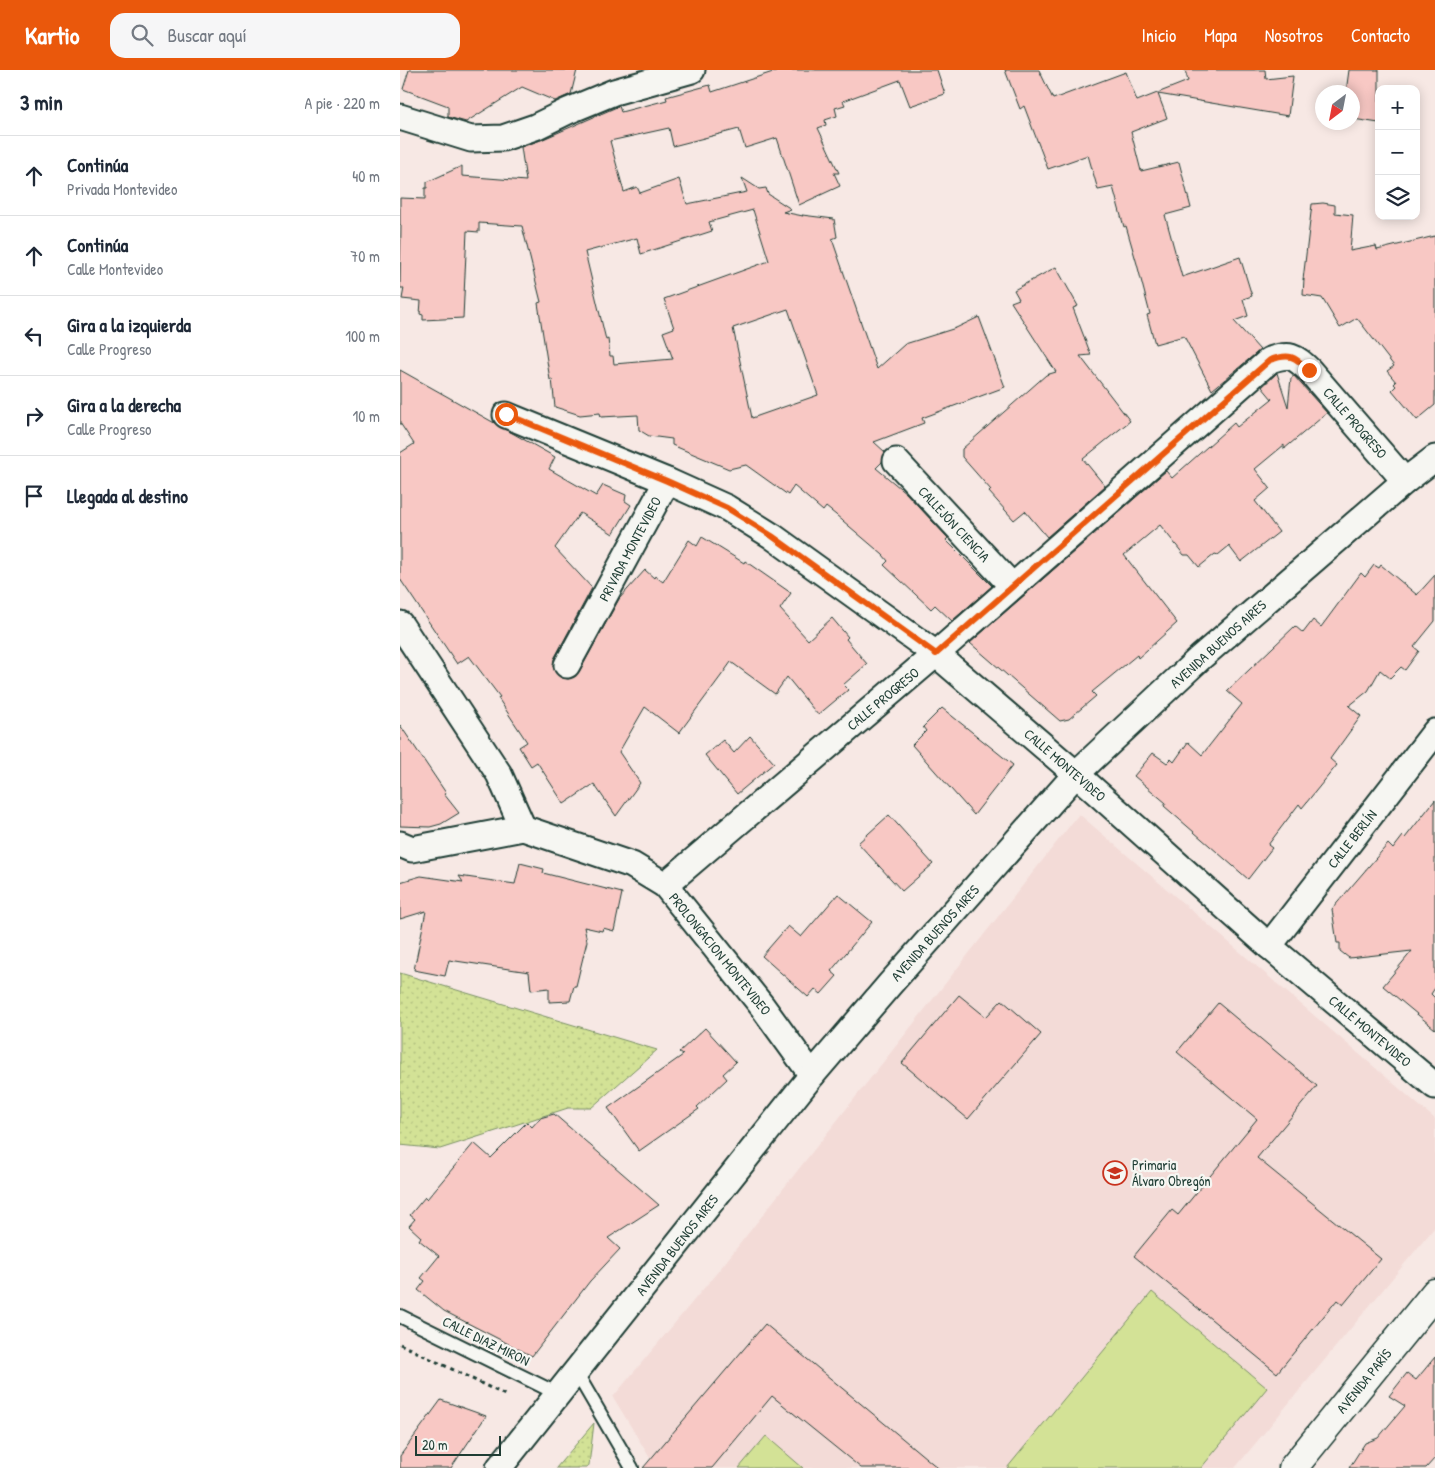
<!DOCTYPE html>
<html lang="es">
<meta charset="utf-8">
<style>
:root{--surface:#fff;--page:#f6f6f7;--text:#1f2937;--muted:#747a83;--line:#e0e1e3;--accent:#ea580c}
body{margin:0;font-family:"Patrick Hand",sans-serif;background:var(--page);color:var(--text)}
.controls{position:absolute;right:15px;top:15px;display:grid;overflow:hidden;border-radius:10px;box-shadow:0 2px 12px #0003}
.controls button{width:45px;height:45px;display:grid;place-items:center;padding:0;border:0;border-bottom:1px solid var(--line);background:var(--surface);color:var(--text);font:25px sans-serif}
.compass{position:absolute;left:915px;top:15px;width:45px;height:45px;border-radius:50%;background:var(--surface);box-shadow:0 2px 12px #0003;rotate:212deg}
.scale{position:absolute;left:15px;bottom:12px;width:86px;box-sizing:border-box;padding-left:5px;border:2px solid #1f3d34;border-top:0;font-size:14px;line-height:18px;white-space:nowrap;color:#1f3d34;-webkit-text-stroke:4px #f6f6f2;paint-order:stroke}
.stop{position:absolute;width:15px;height:15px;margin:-11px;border:4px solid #ea580c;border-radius:50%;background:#fff}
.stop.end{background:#ea580c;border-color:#fff;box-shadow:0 1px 5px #0008}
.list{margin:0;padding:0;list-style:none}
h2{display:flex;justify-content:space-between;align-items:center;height:65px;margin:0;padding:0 20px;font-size:21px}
h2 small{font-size:16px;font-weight:400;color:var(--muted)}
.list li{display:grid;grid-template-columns:32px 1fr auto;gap:15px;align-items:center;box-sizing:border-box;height:80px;padding:0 20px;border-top:1px solid var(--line)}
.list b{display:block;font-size:19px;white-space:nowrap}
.list p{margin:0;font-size:16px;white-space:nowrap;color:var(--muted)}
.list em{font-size:16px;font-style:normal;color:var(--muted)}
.icon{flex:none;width:28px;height:28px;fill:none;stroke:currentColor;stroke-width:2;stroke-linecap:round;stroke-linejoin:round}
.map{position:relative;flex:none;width:1035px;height:1398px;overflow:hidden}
header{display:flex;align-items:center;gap:30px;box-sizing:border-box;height:70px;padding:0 25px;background:var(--accent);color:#fff}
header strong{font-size:24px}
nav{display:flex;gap:28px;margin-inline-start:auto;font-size:18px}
.search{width:350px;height:45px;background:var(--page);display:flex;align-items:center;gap:12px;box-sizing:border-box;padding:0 18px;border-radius:15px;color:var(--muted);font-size:19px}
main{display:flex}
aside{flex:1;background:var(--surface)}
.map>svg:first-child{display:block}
.built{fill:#f3dbd7}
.grass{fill:url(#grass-dots);stroke:#799065}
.garden{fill:#d3e296;stroke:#799065}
.building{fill:#f8c8c4;stroke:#1f3d34;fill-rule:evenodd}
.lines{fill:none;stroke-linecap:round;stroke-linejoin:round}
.service-casing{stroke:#1f3d34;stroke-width:16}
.minor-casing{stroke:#1f3d34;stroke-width:29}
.secondary-casing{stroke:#1f3d34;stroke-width:31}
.path{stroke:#1f3d34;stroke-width:3;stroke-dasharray:4 4;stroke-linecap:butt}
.service{stroke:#f6f6f2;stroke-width:12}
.minor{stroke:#f6f6f2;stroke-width:25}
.secondary{stroke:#f6f6f2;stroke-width:28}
.route{stroke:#ea580c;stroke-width:6}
.labels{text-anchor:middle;stroke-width:4.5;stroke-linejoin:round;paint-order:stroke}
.street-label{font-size:14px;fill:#1f3d34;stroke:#f6f6f2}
.poi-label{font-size:14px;fill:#1f3d34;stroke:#f6f6f2;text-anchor:start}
</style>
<header>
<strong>Kartio</strong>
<div class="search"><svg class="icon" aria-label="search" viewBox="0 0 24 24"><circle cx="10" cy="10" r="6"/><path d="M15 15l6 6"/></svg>Buscar aquí</div>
<nav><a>Inicio</a><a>Mapa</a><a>Nosotros</a><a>Contacto</a></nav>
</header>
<main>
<aside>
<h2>3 min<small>A pie · 220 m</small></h2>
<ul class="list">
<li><svg class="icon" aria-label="ahead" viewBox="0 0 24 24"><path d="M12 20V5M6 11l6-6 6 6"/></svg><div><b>Continúa</b><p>Privada Montevideo</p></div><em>40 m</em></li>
<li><svg class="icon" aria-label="ahead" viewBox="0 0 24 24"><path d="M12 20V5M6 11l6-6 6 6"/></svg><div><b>Continúa</b><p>Calle Montevideo</p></div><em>70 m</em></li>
<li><svg class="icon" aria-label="left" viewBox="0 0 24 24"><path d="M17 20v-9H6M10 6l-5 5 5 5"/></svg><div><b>Gira a la izquierda</b><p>Calle Progreso</p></div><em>100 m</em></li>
<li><svg class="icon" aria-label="right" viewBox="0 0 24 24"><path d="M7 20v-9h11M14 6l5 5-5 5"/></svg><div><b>Gira a la derecha</b><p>Calle Progreso</p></div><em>10 m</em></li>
<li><svg class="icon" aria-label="arrive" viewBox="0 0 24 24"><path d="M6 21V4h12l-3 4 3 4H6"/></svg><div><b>Llegada al destino</b></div></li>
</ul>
</aside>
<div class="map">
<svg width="1035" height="1398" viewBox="0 0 1035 1398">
<defs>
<pattern id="grass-dots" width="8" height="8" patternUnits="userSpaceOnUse" patternTransform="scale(1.25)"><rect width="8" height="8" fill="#d3e296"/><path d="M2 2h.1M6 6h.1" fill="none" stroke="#b5c382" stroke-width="1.8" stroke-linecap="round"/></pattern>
</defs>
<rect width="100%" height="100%" fill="#f7e8e4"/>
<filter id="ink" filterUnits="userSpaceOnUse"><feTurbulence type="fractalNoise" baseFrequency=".02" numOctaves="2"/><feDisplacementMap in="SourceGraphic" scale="10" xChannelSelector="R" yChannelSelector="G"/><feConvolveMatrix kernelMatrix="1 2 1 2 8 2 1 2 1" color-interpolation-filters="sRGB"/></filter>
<g filter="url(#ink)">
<path class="built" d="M679 744 1035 1049V1157L835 1398H256L213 1327 320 1199Z"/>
<g class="grass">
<path d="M0 903 257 980 191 1038H168L40 1079 0 1075Z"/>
<path d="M194 1353 189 1395 187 1398H156Z"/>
</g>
<g class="garden">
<path d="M752 1222 867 1318 801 1398H607Z"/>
<path d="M366 1366 403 1398H339Z"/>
</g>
<g class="building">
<path d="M9 0H177L171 24 155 31 122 17 66 52 48 47V36L3 19Z"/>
<path d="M379 0H537L545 24 510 36 500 10 443 31 445 35 435 38 437 46 425 50 426 55 418 58 439 103H434L440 116 399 135 377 68 345 78 339 59 273 76 269 58 210 71 224 122 237 117 240 123 279 109 287 134 347 122 342 108 359 119 366 118 368 124 391 139 383 142 403 146 402 145 434 149 437 167 432 169 477 299 505 274 556 258 579 247 605 317 522 348 524 353 474 372 485 382 482 392 476 398 506 423 548 468 546 470 592 516 552 551 535 535 531 539 484 495 488 491 483 485 436 445 426 437 423 441 394 416 388 425 346 395 329 399 272 375V369L249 366 239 360 238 345 201 347 200 343 180 345 155 337 152 309 150 310 138 233 141 232 122 156 79 153V162L67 161 63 248 23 250V245L20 244 21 231 2 229 4 218H0L1 155H0V128L25 129V118H27V112L62 96V106L126 111 121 77 141 70 219 36 221 42 267 30 266 27 310 15 312 22ZM353 140 369 191 264 229 274 258 263 262 273 289 214 294 213 286H210L208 269 206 270 185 182 237 168 241 184 312 161 309 152ZM388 239 418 325 352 348 333 258Z"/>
<path d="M605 0H639L653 29 726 2 737 31 788 11 785 0H865L866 9 893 6 888 46 758 24 767 48 731 62 741 101 779 92 791 138 765 145 782 207 840 187 852 226 843 229 848 246 834 251 860 280 812 320 784 266 755 274 747 245 750 244 737 194 726 156 724 157 713 117 698 120 688 85 648 99 624 36 620 39Z"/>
<path d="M949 0H979V53L953 49 956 27H952V22H946Z"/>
<path d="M923 133 935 135V143L953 145 950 181 976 176 977 180 1035 166V335L1017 350 992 320 996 316 994 314 996 312 987 301 994 296 957 248 940 258 922 228 903 225 904 209 903 210 912 134Z"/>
<path d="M656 197 678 236 673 238 691 285 680 286 730 351 683 389 705 416 647 467 625 441 614 450 589 422 591 420 562 387V379L646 305 656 302 611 232 619 229 614 220Z"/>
<path d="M0 300 155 387 149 399 196 426 203 415 226 425 225 431 231 435 213 464 180 443 155 478 192 518 154 589 153 596 155 602 160 607 168 609 174 607 179 602 219 529 245 500 254 508 255 506 263 512 289 470 297 476 302 467 344 493 345 491 391 523 380 539 408 570 432 548 448 567 446 569 467 594 443 615 448 620 418 645 387 607 375 624 331 592 321 606 279 663 245 637 219 682 240 713 216 746 194 714 164 734 137 692 131 696 119 677 127 672 98 628 100 627 69 586 57 594 0 509V383L14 374 0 353Z"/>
<path d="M877 303 888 337 891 308 894 306 927 343 884 379V375L855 399 870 418 855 431 879 462 841 492 829 476 818 485 815 484 799 497 789 485H784L760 455 724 485 777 553 738 588 737 585 692 622 696 626 669 649 660 651 570 573 759 407 766 401 772 408 834 353 837 357 872 329 862 317Z"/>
<path d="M974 495 979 498 981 495 1017 525 1035 505V551L1014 577 1019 581 1005 600 1001 597 990 608 980 600 968 621 949 636 961 646 930 689 937 695 902 738 899 734 868 775 872 778 848 809 764 736 766 733 734 706 753 683 767 693 771 689 774 692 788 672 802 685 842 634 827 621 895 556 903 563 913 550 921 557 961 503 965 507Z"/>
<path d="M542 638 613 695 574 745 512 675 526 661 523 657Z"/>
<path d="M0 655 46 723 44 724 59 743 41 754 30 757 0 756Z"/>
<path d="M350 666 374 693 337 724 305 685 323 670 334 683Z"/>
<path d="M1035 730V918L1031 924 1035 928V959L983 916 1012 881 949 888 940 881V873H937L932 839 988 774 993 779 1003 766 1005 768Z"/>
<path d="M489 745 533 794 502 821 458 773Z"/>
<path d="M120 793 144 799 143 803 222 823 214 861 203 858 202 861 184 857 187 871 176 916H174L170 931 149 932V918L131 920 129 902 49 890 45 906 14 900 26 841 0 849V812L21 806 63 812 59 806 115 814Z"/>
<path d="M438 824 472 852 431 901 437 906 421 924 415 919 408 927 362 886 388 856 401 867Z"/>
<path d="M559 925 586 947 602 930 641 964 568 1049 502 993Z"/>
<path d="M818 933 917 1016 857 1088 981 1189 943 1235 937 1230 877 1303 734 1186 772 1140 778 1145 857 1049 777 982Z"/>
<path d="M305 958 336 992 323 1004 327 1009 297 1037 299 1039 239 1081 208 1038 283 985 279 982Z"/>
<path d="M154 1044 259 1135 208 1168 220 1179 190 1211 132 1286 44 1241 18 1220 25 1211 21 1208 39 1186 19 1170 21 1167 9 1156 15 1149 10 1145 25 1127 27 1129 74 1073 91 1088 127 1052 132 1057 140 1048Z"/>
<path d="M365 1254 538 1398H461L372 1326 312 1398H243Z"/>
<path d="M1035 1287V1388L1026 1398H949L965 1373 978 1368 1005 1336 989 1326 1007 1303 1016 1310Z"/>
<path d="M41 1330 86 1346 51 1398H0V1386Z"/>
</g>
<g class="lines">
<g class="service-casing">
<g id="service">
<path d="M0 1246 158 1324"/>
<path d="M176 1302 232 1398"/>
</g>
</g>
<g class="minor-casing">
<g id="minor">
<path d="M0 47 71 69 103 68 135 57 168 41 214 22 292 0"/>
<path d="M106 345 267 411 327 438 372 466 536 584 676 704 869 876 1035 1016"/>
<path d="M496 391 612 516"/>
<path d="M0 554 99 704 123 758"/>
<path d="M167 595 267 411"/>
<path d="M0 774 12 779 123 758 232 795 265 815 362 936 412 1005"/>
<path d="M265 815 536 584 870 290C890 283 894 286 909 300L1005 411"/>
<path d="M869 876 1035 662"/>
<path d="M99 1398 412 1005 490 914 676 704 800 588 1005 411 1035 388"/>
</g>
</g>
<g class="secondary-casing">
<path id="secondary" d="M893 1398 1035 1223"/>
</g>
<path class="path" d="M0 1274 105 1325"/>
<use href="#service" class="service"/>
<use href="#minor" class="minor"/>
<use href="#secondary" class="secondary"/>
</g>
</g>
<g class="lines" filter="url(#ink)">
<path class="route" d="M106 344 267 411 327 438 372 466 536 584 870 290C890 283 894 286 909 300"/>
</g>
<defs>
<g id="school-ring" transform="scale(1.25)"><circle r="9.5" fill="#f6f6f2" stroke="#c8321e" stroke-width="1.5"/><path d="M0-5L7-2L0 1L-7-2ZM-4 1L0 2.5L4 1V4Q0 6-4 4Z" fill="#c8321e"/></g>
</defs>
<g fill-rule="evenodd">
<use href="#school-ring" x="715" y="1103"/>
</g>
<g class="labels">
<g class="street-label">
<text transform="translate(955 353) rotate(49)" y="5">CALLE PROGRESO</text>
<text transform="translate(554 454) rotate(47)" y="5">CALLEJÓN CIENCIA</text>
<text transform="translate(230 479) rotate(-62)" y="5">PRIVADA MONTEVIDEO</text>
<text transform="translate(818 574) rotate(-42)" y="5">AVENIDA BUENOS AIRES</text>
<text transform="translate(483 629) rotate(-40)" y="5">CALLE PROGRESO</text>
<text transform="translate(665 695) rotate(41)" y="5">CALLE MONTEVIDEO</text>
<text transform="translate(952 769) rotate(-52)" y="5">CALLE BERLÍN</text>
<text transform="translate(535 863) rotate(-48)" y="5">AVENIDA BUENOS AIRES</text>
<text transform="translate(320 884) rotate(51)" y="5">PROLONGACION MONTEVIDEO</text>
<text transform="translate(970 961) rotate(40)" y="5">CALLE MONTEVIDEO</text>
<text transform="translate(277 1175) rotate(-52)" y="5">AVENIDA BUENOS AIRES</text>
<text transform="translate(86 1271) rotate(26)" y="5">CALLE DIAZ MIRON</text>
<text transform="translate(964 1311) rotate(-51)" y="5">AVENIDA PARÍS</text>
</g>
<g class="poi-label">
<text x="732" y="1100">Primaria<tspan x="732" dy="16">Álvaro Obregón</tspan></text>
</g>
</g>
</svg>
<div class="controls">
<button>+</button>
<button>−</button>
<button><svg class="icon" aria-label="layers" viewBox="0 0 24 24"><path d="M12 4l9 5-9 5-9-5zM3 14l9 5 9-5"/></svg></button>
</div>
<svg class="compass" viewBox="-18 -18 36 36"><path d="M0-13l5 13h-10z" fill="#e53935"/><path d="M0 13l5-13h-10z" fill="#747a83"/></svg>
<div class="scale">20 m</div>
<div class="stop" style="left:106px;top:344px"></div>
<div class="stop end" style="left:909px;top:300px"></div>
</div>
</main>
